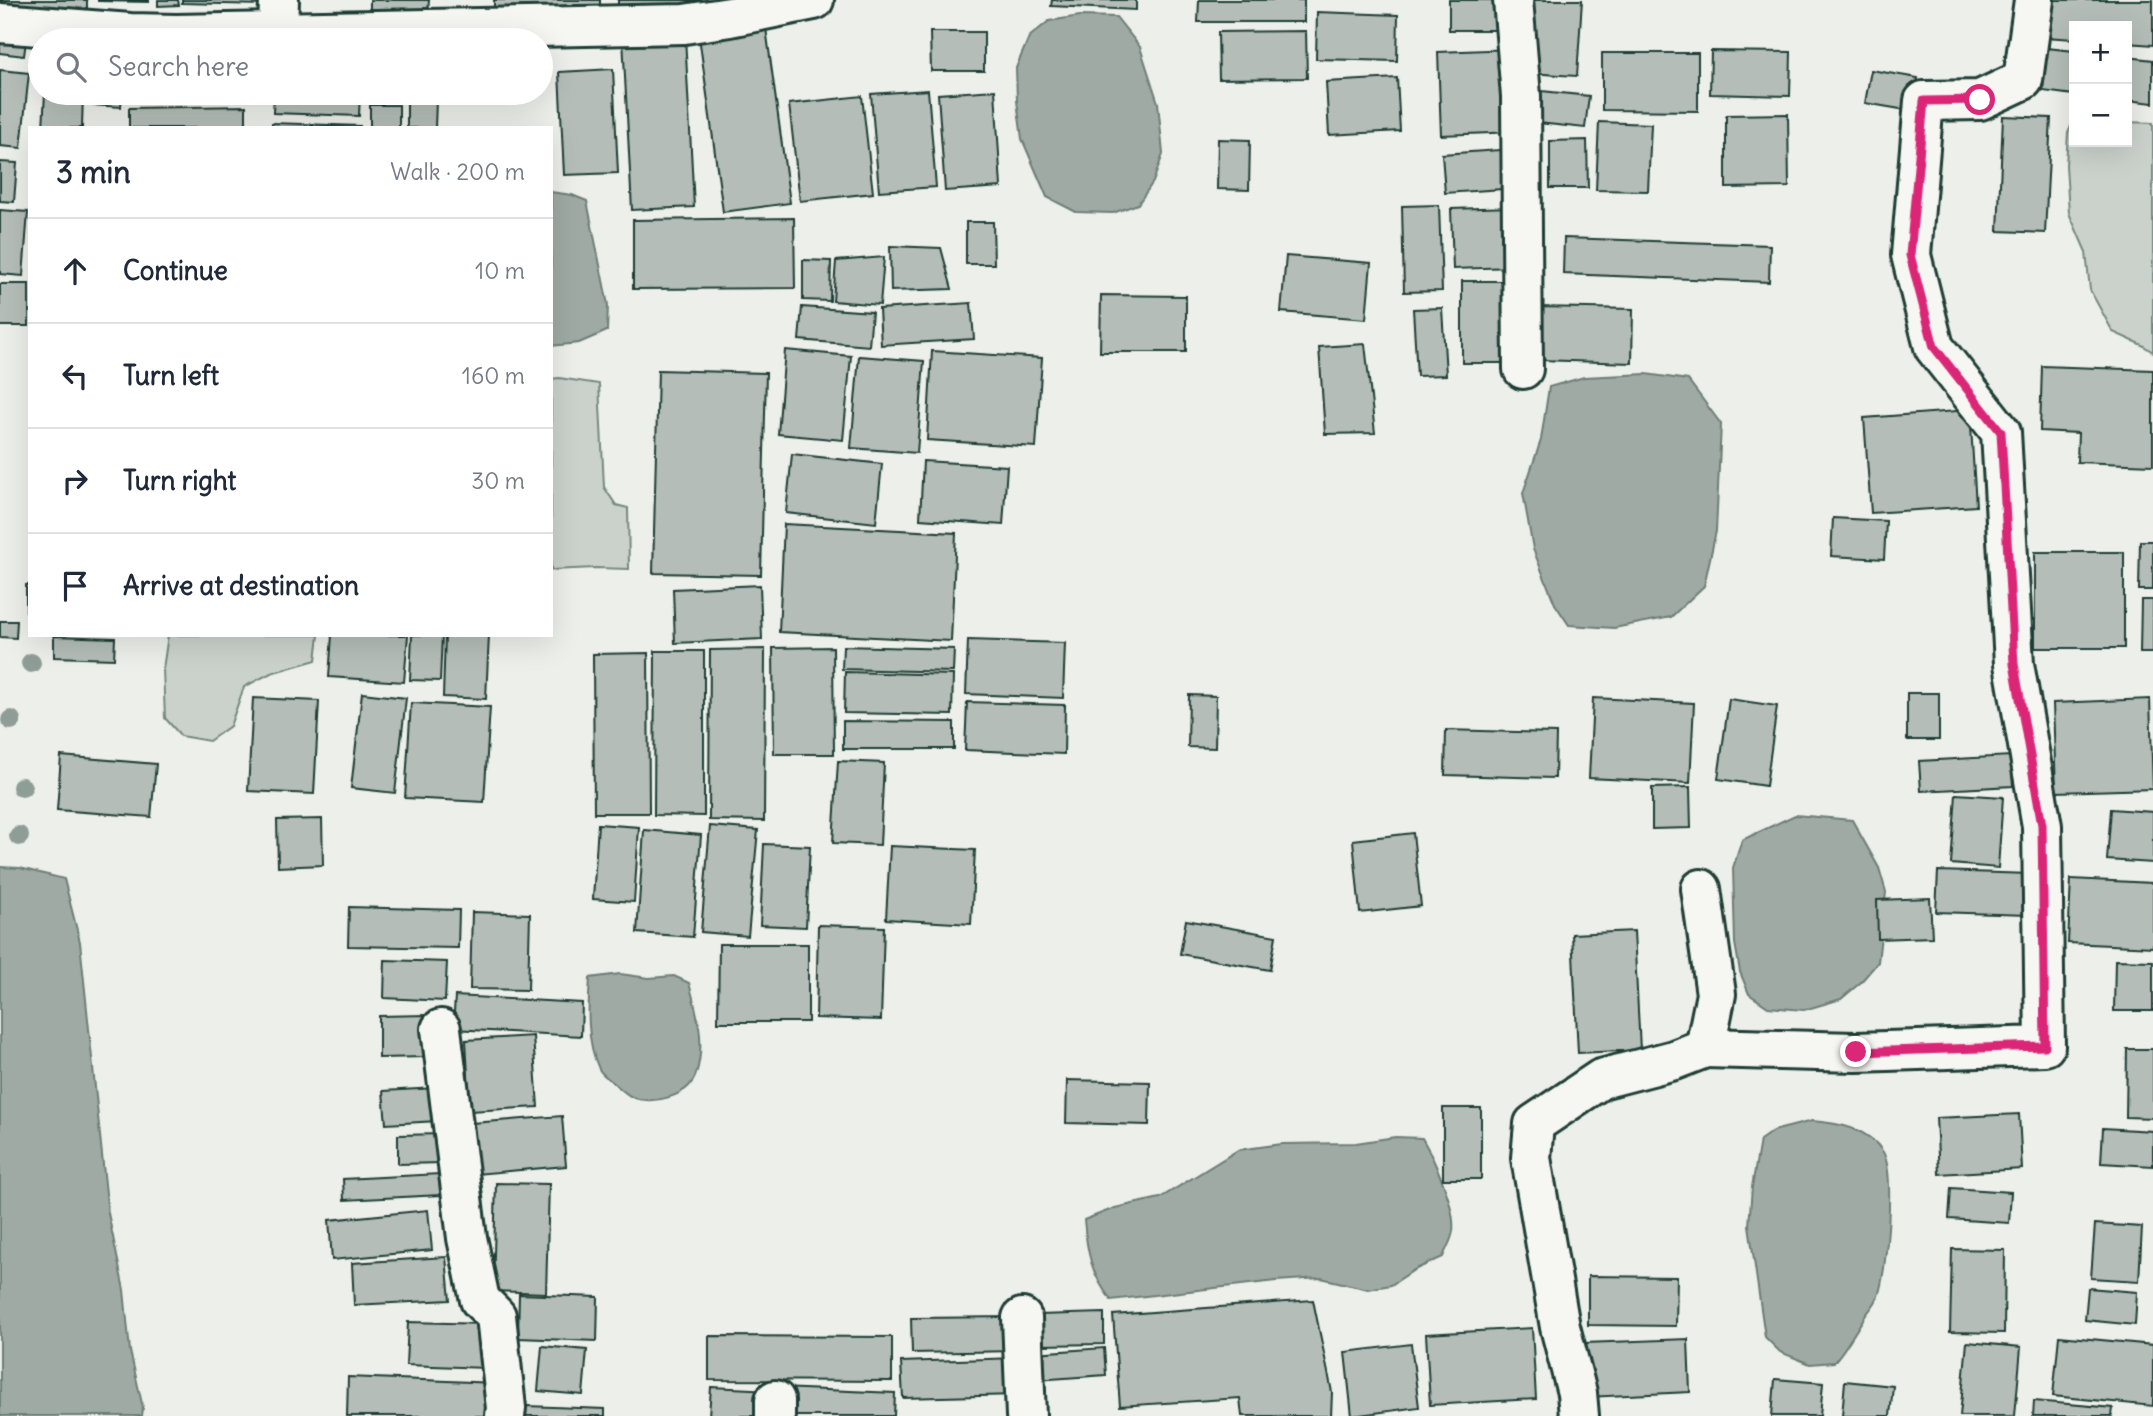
<!DOCTYPE html>
<meta charset="utf-8">
<style>
:root{--surface:#fff;--page:#f6f6f7;--text:#1f2937;--muted:#747a83;--line:#e0e1e3}
body{margin:0;font-family:Delius,sans-serif;background:var(--page);color:var(--text)}
.controls{position:absolute;right:21px;top:21px;display:grid;overflow:hidden;border-radius:0px;box-shadow:0 7px 28px #0002}
.controls button{width:63px;height:63px;display:grid;place-items:center;padding:0;border:0;border-bottom:2px solid var(--line);background:var(--surface);color:var(--text);font:35px sans-serif}
.stop{position:absolute;width:21px;height:21px;margin:-16px;border:5px solid #db2777;border-radius:50%;background:#fff}
.stop.end{background:#db2777;border-color:#fff;box-shadow:0 2px 7px #0008}
.list{margin:0;padding:0;list-style:none}
h2{display:flex;justify-content:space-between;align-items:center;height:91px;margin:0;padding:0 28px;font-size:30px}
h2 small{font-size:23px;font-weight:400;color:var(--muted)}
.list li{display:grid;grid-template-columns:46px 1fr auto;gap:21px;align-items:center;box-sizing:border-box;height:105px;padding:0 28px;border-top:2px solid var(--line)}
.list b{display:block;font-size:26px;white-space:nowrap}
.list em{font-size:23px;font-style:normal;color:var(--muted)}
.icon{flex:none;width:38px;height:38px;fill:none;stroke:currentColor;stroke-width:2;stroke-linecap:round;stroke-linejoin:round}
.map{position:relative;flex:none;width:2153px;height:1416px;overflow:hidden}
.search{position:absolute;background:var(--surface);box-shadow:0 7px 28px #0002;left:28px;top:28px;width:525px;height:77px;display:flex;align-items:center;gap:18px;box-sizing:border-box;padding:0 24px;border-radius:38px;color:var(--muted);font-size:26px}
.panel{position:absolute;background:var(--surface);box-shadow:0 7px 28px #0002;left:28px;top:126px;width:525px;height:511px;border-radius:0px}
.map>svg:first-child{display:block}
.green{fill:#cbd2cc;stroke:#758880;stroke-width:2}
.water{fill:#9faaa4;stroke:#6c7e77;stroke-width:2}
.building{fill:#b4bdb8;stroke:#1f3d34;stroke-width:2}
.lines{fill:none;stroke-linecap:round;stroke-linejoin:round}
.minor-casing{stroke:#1f3d34;stroke-width:44}
.minor{stroke:#f6f6f2;stroke-width:38}
.tree{fill:#8e9e96}
.route{stroke:#db2777;stroke-width:9}
</style>
<div class="map">
<svg width="2153" height="1416" viewBox="0 0 2153 1416">
<rect width="100%" height="100%" fill="#edefea"/>
<filter id="ink" filterUnits="userSpaceOnUse"><feTurbulence type="fractalNoise" baseFrequency=".0143" numOctaves="2"/><feDisplacementMap in="SourceGraphic" scale="14" xChannelSelector="R" yChannelSelector="G"/><feConvolveMatrix kernelMatrix="1 2 1 2 8 2 1 2 1" color-interpolation-filters="sRGB"/></filter>
<g filter="url(#ink)">
<g class="green">
<path d="M2074 120V142H2127V122L2153 123V352L2142 345 2113 332 2090 290 2086 252 2069 213 2066 165 2068 133Z"/>
<path d="M559 378 599 384 604 487 616 505 628 508 629 569 596 568 551 570V379Z"/>
<path d="M168 635H319L316 660 271 673 244 687 230 726 209 741 181 736 165 718 163 669Z"/>
</g>
<g class="water">
<path d="M1080 16 1116 17 1140 47 1158 103 1163 154 1153 182 1138 204 1113 213 1076 212 1047 197 1022 139 1017 101 1016 68 1029 37 1049 21Z"/>
<path d="M551 192 572 195 587 201 608 305 607 331 579 343 551 346Z"/>
<path d="M1646 374 1688 380 1721 424 1716 531 1704 586 1671 617 1614 628 1569 625 1555 604 1533 549 1523 493 1541 440 1549 387 1584 377Z"/>
<path d="M1795 815 1852 820 1879 868 1886 892 1878 962 1860 983 1841 999 1804 1010 1768 1007 1749 994 1740 972 1735 943 1733 868 1742 840Z"/>
<path d="M0 867 20 868 64 879 80 942 108 1213 124 1290 130 1351 143 1408 142 1416H0Z"/>
<path d="M620 974 649 978 674 976 689 983C697 1012 706 1044 696 1074 689 1097 653 1105 632 1097 626 1094 620 1088 615 1084 609 1079 602 1075 599 1069 586 1041 588 1008 590 978Z"/>
<path d="M1812 1121C1838 1123 1868 1128 1883 1152 1895 1172 1887 1272 1878 1296 1876 1304 1868 1311 1864 1318 1854 1333 1846 1349 1834 1362L1810 1364 1780 1352 1765 1337 1749 1225 1752 1187 1760 1140 1773 1131Z"/>
<path d="M1395 1137 1422 1138C1434 1159 1456 1207 1453 1231 1452 1240 1446 1249 1443 1257L1414 1270 1391 1285 1368 1289 1321 1278 1276 1281 1111 1300C1091 1274 1087 1252 1084 1220L1115 1208 1160 1198 1238 1150 1282 1144 1356 1143Z"/>
</g>
<g class="building">
<path d="M0 0H87V12L0 10Z"/>
<path d="M98 0H149V2L98 1Z"/>
<path d="M158 0H178L179 5 158 6Z"/>
<path d="M182 0H268V5L182 3Z"/>
<path d="M370 0H429L428 13 370 11Z"/>
<rect x="494" y="0" width="106" height="12"/>
<path d="M618 0H715L618 16Z"/>
<path d="M1052 0H1136V10L1051 6Z"/>
<path d="M1199 0H1304V22H1198Z"/>
<rect x="1449" y="0" width="56" height="30"/>
<path d="M1532 0H1582L1577 76 1527 73Z"/>
<path d="M2048 0H2153V45L2127 43V26H2074V39L2045 37Z"/>
<path d="M1317 12 1398 15 1397 61 1316 59Z"/>
<path d="M766 28 790 203 723 212 699 36Z"/>
<path d="M0 29 27 33 24 56 0 53Z"/>
<path d="M1306 31 1307 78 1219 79 1218 32Z"/>
<path d="M930 32H984V71H931Z"/>
<path d="M685 36 694 207 632 210 623 39Z"/>
<path d="M2047 48 2074 51V95L2043 91Z"/>
<path d="M1512 49 1516 132 1441 135 1438 52Z"/>
<path d="M1711 51 1791 52 1790 96 1710 94Z"/>
<path d="M1602 53H1698V111L1602 110Z"/>
<path d="M2127 57 2153 60V103L2127 100Z"/>
<path d="M613 69 618 173 564 175 559 72Z"/>
<path d="M0 70 29 73 21 148 0 146Z"/>
<path d="M1871 70 1918 78 1912 111 1865 103Z"/>
<path d="M1397 78 1400 131 1329 135 1326 82Z"/>
<path d="M928 90 936 187 879 191 871 94Z"/>
<path d="M995 90 1001 187 945 191 938 94Z"/>
<path d="M1532 90 1589 96 1585 128 1529 122Z"/>
<path d="M45 93H83L82 128H43Z"/>
<path d="M93 93H122L121 107 92 105Z"/>
<path d="M274 93H360L359 116 273 113Z"/>
<path d="M862 96 873 193 800 201 789 104Z"/>
<path d="M407 99 436 100 435 128H407Z"/>
<rect x="370" y="105" width="29" height="23"/>
<path d="M246 106V128H129V108Z"/>
<path d="M1788 114 1789 187 1726 188V115Z"/>
<path d="M2003 116 2051 118 2045 233 1998 231Z"/>
<path d="M1599 122 1651 124 1648 191 1596 190Z"/>
<path d="M272 123 361 126 272 128Z"/>
<path d="M1218 139 1250 140 1249 190 1217 189Z"/>
<path d="M1587 140 1588 188H1550V141Z"/>
<path d="M1514 149 1517 188 1445 193 1442 154Z"/>
<path d="M0 162 17 163 14 202 0 201Z"/>
<path d="M1439 205 1442 291 1404 292 1402 206Z"/>
<path d="M1511 207 1513 267 1453 269 1451 209Z"/>
<path d="M0 210 28 212 23 276 0 274Z"/>
<path d="M794 218 795 288 633 289V220Z"/>
<path d="M966 222H993L994 264H966Z"/>
<path d="M1564 238 1770 245 1769 282 1563 274Z"/>
<path d="M890 246 941 248 952 289 891 291Z"/>
<path d="M1286 256 1371 263 1366 319 1281 312Z"/>
<path d="M884 257 880 305 833 301 836 261Z"/>
<path d="M803 260 831 261 830 301 803 300Z"/>
<path d="M1462 281H1514L1513 363H1462Z"/>
<rect x="0" y="284" width="29" height="42"/>
<path d="M1101 295 1186 296V352H1100Z"/>
<path d="M971 303 974 339 881 345 879 309Z"/>
<path d="M802 307 872 312 869 346 799 340Z"/>
<path d="M1540 307 1633 309 1632 363 1539 360Z"/>
<path d="M1442 308 1446 375 1417 376 1413 309Z"/>
<path d="M1365 344 1375 433 1325 434 1319 347Z"/>
<path d="M785 350 851 356 843 440 778 434Z"/>
<path d="M932 351 1042 358 1036 447 927 440Z"/>
<path d="M859 356 924 361 917 453 851 448Z"/>
<path d="M2042 366 2153 370V465L2077 462 2078 433 2040 431Z"/>
<path d="M658 370 766 373 761 575 653 573Z"/>
<path d="M1970 410 1976 506 1871 513 1864 418Z"/>
<path d="M792 454 882 464 876 523 786 513Z"/>
<path d="M923 461 1007 466 1003 525 920 519Z"/>
<path d="M1833 518 1886 521 1884 559 1831 556Z"/>
<path d="M784 524 956 533 951 641 779 632Z"/>
<path d="M2140 541H2153V590H2139Z"/>
<rect x="2035" y="552" width="89" height="96"/>
<rect x="26" y="585" width="4" height="26"/>
<path d="M760 585 762 639 675 643 673 589Z"/>
<path d="M2141 600H2153V653H2140Z"/>
<path d="M0 621H17L16 638 0 637Z"/>
<path d="M332 635H408L404 682 329 677Z"/>
<path d="M412 635H442L440 681 410 680Z"/>
<path d="M445 635H489L486 699 443 697Z"/>
<path d="M54 636 115 638 114 659 54 657Z"/>
<path d="M968 640 1065 643 1063 698 966 694Z"/>
<path d="M843 646 954 649 953 672 842 669Z"/>
<path d="M833 647 834 754H774L773 648Z"/>
<path d="M765 649 764 821 709 820 710 650Z"/>
<path d="M655 651H704V816L654 815Z"/>
<path d="M648 653 649 813H594L593 654Z"/>
<path d="M845 672 953 675 952 715 844 713Z"/>
<path d="M362 693 406 698 395 793 351 788Z"/>
<rect x="1907" y="693" width="32" height="47"/>
<path d="M1189 695 1216 696 1215 748 1188 747Z"/>
<path d="M253 698 319 701 314 794 248 791Z"/>
<path d="M1593 698 1694 703 1690 783 1589 778Z"/>
<path d="M1729 699 1777 706 1766 786 1718 779Z"/>
<path d="M2150 699 2153 789 2056 792 2053 703Z"/>
<path d="M967 702 1065 705 1064 754 965 750Z"/>
<path d="M411 703 490 707 484 802 405 798Z"/>
<path d="M843 721 954 722V749H843Z"/>
<path d="M1446 730 1556 733 1555 778 1445 775Z"/>
<path d="M61 756 156 764 151 817 57 810Z"/>
<path d="M2011 756 2013 786 1921 791 1919 761Z"/>
<path d="M838 761 884 763 880 845 833 843Z"/>
<path d="M1690 787 1691 828 1652 829V788Z"/>
<path d="M1956 794 2003 797 1998 868 1951 864Z"/>
<path d="M2111 809 2153 812V863L2107 860Z"/>
<path d="M322 819 323 865 278 867 277 820Z"/>
<path d="M598 824 639 827 634 902 593 899Z"/>
<path d="M710 826 758 830 748 936 701 932Z"/>
<path d="M644 830 701 835 693 937 637 933Z"/>
<path d="M1413 833 1421 906 1360 913 1353 840Z"/>
<path d="M764 844 810 846 806 927 760 925Z"/>
<path d="M890 846 975 850 971 924 886 919Z"/>
<path d="M1938 871 2030 874 2028 915 1936 912Z"/>
<path d="M2071 879 2153 883V947L2068 943Z"/>
<path d="M1930 898 1932 937 1878 939 1877 900Z"/>
<path d="M349 907 459 910 458 948 348 946Z"/>
<path d="M472 912 530 914 528 990 470 989Z"/>
<path d="M1186 920 1276 936 1270 970 1180 954Z"/>
<path d="M818 925 884 927 881 1020 816 1018Z"/>
<path d="M1634 931 1640 1050 1578 1053 1572 934Z"/>
<path d="M719 944H808V1022H718Z"/>
<path d="M385 960 447 962 445 1001 384 998Z"/>
<path d="M2115 960 2153 961V1011H2114Z"/>
<path d="M455 996 582 1003 581 1036 453 1029Z"/>
<path d="M426 1015V1057L379 1058V1016Z"/>
<path d="M533 1036 538 1107 470 1111 466 1040Z"/>
<path d="M2127 1049H2153V1118L2126 1117Z"/>
<path d="M1067 1080 1150 1082 1149 1125 1066 1123Z"/>
<path d="M436 1088 438 1121 386 1124 383 1091Z"/>
<rect x="1443" y="1108" width="38" height="71"/>
<path d="M2019 1114 2022 1169 1939 1174 1936 1118Z"/>
<path d="M562 1116 566 1166 476 1174 472 1123Z"/>
<path d="M2103 1128 2153 1131V1166L2101 1163Z"/>
<path d="M443 1134 444 1163 398 1164V1135Z"/>
<path d="M440 1174 441 1195 344 1200 343 1179Z"/>
<path d="M496 1183 549 1184 546 1293 493 1291Z"/>
<path d="M1951 1188 2011 1192 2009 1223 1949 1219Z"/>
<path d="M428 1210 432 1250 332 1260 329 1220Z"/>
<path d="M2095 1224 2142 1227 2139 1281 2091 1278Z"/>
<path d="M1952 1249 2005 1250 2004 1333 1950 1332Z"/>
<path d="M446 1257 450 1300 354 1305 352 1263Z"/>
<path d="M1588 1276 1677 1277 1676 1326 1588 1325Z"/>
<path d="M2088 1288 2137 1292 2135 1325 2085 1320Z"/>
<path d="M519 1294 598 1297 597 1341 518 1338Z"/>
<path d="M1313 1300 1332 1392 1331 1416H1242L1240 1398 1120 1406 1113 1315Z"/>
<path d="M1104 1313V1344L1039 1345 1038 1315Z"/>
<path d="M1016 1317V1351L912 1353 911 1318Z"/>
<path d="M408 1322 487 1324 486 1368 406 1365Z"/>
<path d="M1532 1328 1536 1399 1430 1405 1426 1334Z"/>
<path d="M709 1336 892 1337V1381L709 1380Z"/>
<path d="M2059 1336 2153 1345V1406L2053 1396Z"/>
<path d="M1688 1339 1690 1392 1587 1397 1585 1343Z"/>
<path d="M1967 1342 2021 1347 2015 1416H1960Z"/>
<path d="M1411 1344 1419 1407 1352 1416 1345 1352Z"/>
<path d="M542 1346 587 1350 583 1395 538 1391Z"/>
<path d="M1104 1348 1106 1375 1037 1380 1035 1353Z"/>
<path d="M1016 1358 1017 1395 903 1398 901 1362Z"/>
<path d="M348 1377 496 1383 495 1416H347Z"/>
<path d="M1775 1379 1823 1383 1820 1416H1772Z"/>
<path d="M1845 1381 1893 1386 1890 1416H1842Z"/>
<path d="M711 1387 772 1390 771 1416H709Z"/>
<path d="M780 1388 895 1393 894 1416H779Z"/>
<path d="M2034 1401 2113 1408 2112 1416H2033Z"/>
<path d="M526 1406 605 1409V1416H526Z"/>
</g>
<g class="lines">
<g class="minor-casing">
<g id="minor">
<path d="M1513 0 1521 96 1523 369"/>
<path d="M0 23 130 33 176 34 684 24 730 17 814 0"/>
<path d="M278 32 279 0"/>
<path d="M441 1029 467 1238 480 1300 496 1316 506 1408 505 1416"/>
<path d="M1705 1048 1856 1052 2045 1046 2042 826 2014 664 2001 432 1934 347 1911 255 1924 101 1980 100 2023 80 2034 0"/>
<path d="M1022 1318 1026 1416"/>
<path d="M775 1416V1400"/>
<path d="M1579 1416 1577 1393 1560 1327 1531 1158 1534 1124 1601 1079 1674 1060 1705 1048 1716 994 1701 889"/>
</g>
</g>
<use href="#minor" class="minor"/>
</g>
<g class="tree">
<circle cx="31" cy="663" r="10"/>
<circle cx="11" cy="720" r="10"/>
<circle cx="22" cy="787" r="10"/>
<circle cx="19" cy="836" r="10"/>
</g>
</g>
<g class="lines" filter="url(#ink)">
<path class="route" d="M1856 1052 2045 1046 2042 825 2014 664 2001 432 1934 347 1910 255 1924 101 1980 100"/>
</g>
</svg>
<div class="controls">
<button>+</button>
<button>−</button>
</div>
<div class="stop" style="left:1980px;top:100px"></div>
<div class="stop end" style="left:1856px;top:1052px"></div>
<div class="search"><svg class="icon" aria-label="search" viewBox="0 0 24 24"><circle cx="10" cy="10" r="6"/><path d="M15 15l6 6"/></svg>Search here</div>
<section class="panel">
<h2>3 min<small>Walk · 200 m</small></h2>
<ul class="list">
<li><svg class="icon" aria-label="ahead" viewBox="0 0 24 24"><path d="M12 20V5M6 11l6-6 6 6"/></svg><div><b>Continue</b></div><em>10 m</em></li>
<li><svg class="icon" aria-label="left" viewBox="0 0 24 24"><path d="M17 20v-9H6M10 6l-5 5 5 5"/></svg><div><b>Turn left</b></div><em>160 m</em></li>
<li><svg class="icon" aria-label="right" viewBox="0 0 24 24"><path d="M7 20v-9h11M14 6l5 5-5 5"/></svg><div><b>Turn right</b></div><em>30 m</em></li>
<li><svg class="icon" aria-label="arrive" viewBox="0 0 24 24"><path d="M6 21V4h12l-3 4 3 4H6"/></svg><div><b>Arrive at destination</b></div></li>
</ul>
</section>
</div>
